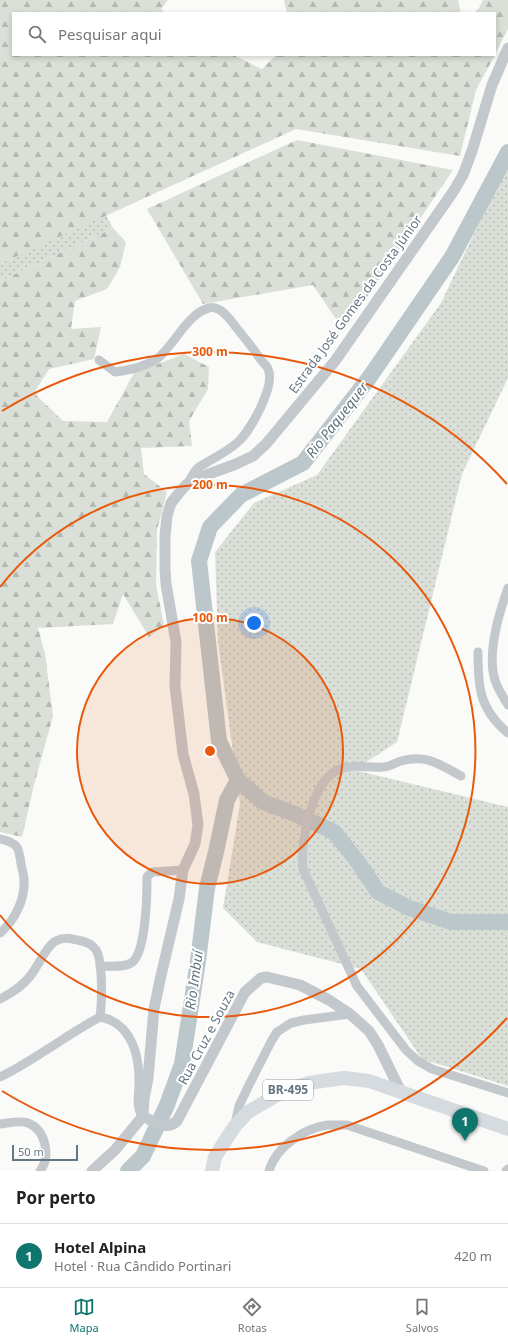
<!DOCTYPE html>
<html lang="pt">
<meta charset="utf-8">
<style>
:root{--surface:#fff;--page:#f6f6f6;--text:#222;--muted:#767676;--line:#e0e0e0;--accent:#0f766e}
body{margin:0;font-family:"Noto Sans",sans-serif;background:var(--page);color:var(--text)}
.scale{position:absolute;left:12px;bottom:10px;width:66px;box-sizing:border-box;padding-left:4px;border:2px solid #657683;border-top:0;font-size:11px;line-height:14px;white-space:nowrap;color:#657683;-webkit-text-stroke:3px #fff;paint-order:stroke}
.you{position:absolute;left:254px;top:623px;width:14px;height:14px;margin:-10px;border:3px solid #fff;border-radius:50%;background:#1a73e8;box-shadow:0 0 0 6px #1a73e833}
.badge{display:grid;place-items:center;width:26px;height:26px;border-radius:50%;background:var(--accent);color:#fff;font-size:13px;font-weight:700}
.pin{position:absolute;translate:-50% -33px;filter:drop-shadow(0 1px 2px #0008)}
.pin::after{content:'';position:absolute;top:21px;width:14px;height:12px;background:inherit;clip-path:polygon(0 0,100% 0,50% 100%)}
.list{margin:0;padding:0;list-style:none}
h2{display:flex;justify-content:space-between;align-items:center;height:52px;margin:0;padding:0 16px;font-size:17px}
h2 small{font-size:13px;font-weight:400;color:var(--muted)}
.list li{display:grid;grid-template-columns:26px 1fr auto;gap:12px;align-items:center;box-sizing:border-box;height:64px;padding:0 16px;border-top:1px solid var(--line)}
.list b{display:block;font-size:15px;white-space:nowrap}
.list p{margin:0;font-size:13px;white-space:nowrap;color:var(--muted)}
.list em{font-size:13px;font-style:normal;color:var(--muted)}
.icon{flex:none;width:22px;height:22px;fill:none;stroke:currentColor;stroke-width:2;stroke-linecap:round;stroke-linejoin:round}
.map{position:relative;flex:none;width:508px;height:1171px;overflow:hidden}
.search{position:absolute;background:var(--surface);box-shadow:0 2px 6px #0003;left:12px;right:12px;top:12px;height:44px;display:flex;align-items:center;gap:10px;box-sizing:border-box;padding:0 14px;border-radius:0px;color:var(--muted);font-size:15px}
.sheet{height:116px;background:var(--surface)}
nav{display:flex;justify-content:space-around;align-items:center;box-sizing:border-box;height:56px;border-top:1px solid var(--line);background:var(--surface);font-size:11px;color:var(--muted)}
nav a{display:grid;justify-items:center;gap:2px}
nav .on{color:var(--accent)}
.map>svg:first-child{display:block}
.grass{fill:url(#grass-dots)}
.forest{fill:url(#forest-firs)}
.lines{fill:none;stroke-linecap:round;stroke-linejoin:round}
.river{stroke:#bbc7cb;stroke-width:16}
.minor{stroke:#c3c8cc;stroke-width:9}
.tertiary{stroke:#c3c8cc;stroke-width:11}
.primary{stroke:#d6dbdf;stroke-width:14}
.ring{fill:none;stroke:#e8590c;stroke-width:2}
.labels{text-anchor:middle;stroke-width:4;stroke-linejoin:round;paint-order:stroke}
.shield{fill:#fff;stroke:#939fa8;stroke-width:1}
.shield-label{font-size:12px;font-weight:bold;fill:#657683}
.street-label{font-size:13px;fill:#657683;stroke:#fff}
.water-label{font-size:14px;font-style:italic;fill:#60757c;stroke:#fff}
.centre{fill:#e8590c;stroke:#fff;stroke-width:2}
.ring-label{font-size:12px;text-anchor:middle;font-weight:bold;fill:#e8590c;stroke:#fff;stroke-width:4;stroke-linejoin:round;paint-order:stroke}
</style>
<div class="map">
<svg width="508" height="1171" viewBox="0 0 508 1171">
<defs>
<pattern id="grass-dots" width="8" height="8" patternUnits="userSpaceOnUse"><rect width="8" height="8" fill="#dadfd7"/><path d="M2 2h.1M6 6h.1" fill="none" stroke="#b4b9b4" stroke-width="1.8" stroke-linecap="round"/></pattern>
<pattern id="forest-firs" width="22" height="20" patternUnits="userSpaceOnUse"><rect width="22" height="20" fill="#dadfd7"/><path d="M5 1l3.5 6h-7zM16 11l3.5 6h-7z" fill="#b4b9b4"/></pattern>
</defs>
<rect width="100%" height="100%" fill="#fafaf8"/>
<g class="grass">
<path d="M508 162V378L462 474 397 742 354 770 508 807V1086L422 1059 361 969 257 942 223 908 240 804 218 641 215 552 254 503 317 475 441 303Z"/>
<path d="M106 215 113 228 0 281V264Z"/>
</g>
<g class="forest">
<path d="M0 0H168L161 9 165 13H13V55H204L205 56 233 55 262 69 276 55H495L476 90 460 156 296 129 0 264Z"/>
<path d="M284 0H458L461 13H287Z"/>
<path d="M483 0H508V29L495 54V13H474L479 8Z"/>
<path d="M297 140 453 170 344 331 313 285 203 304 147 209Z"/>
<path d="M113 228 126 242 120 267 107 289 75 301 71 329 101 327 94 359 49 369 34 393 63 421 107 422 134 373 184 354 209 367 208 389 189 421 192 446 141 448 144 474 167 492 157 530 156 585 164 625 149 637 123 594 113 624 38 628 45 654 53 716 34 785 22 837 0 832V281Z"/>
</g>
<g class="lines">
<g class="river">
<path d="M508 152 452 257 369 378 303 463 241 495 210 527 199 561 219 741 238 780 263 802 295 814 334 832 358 862 378 892 407 907 451 922H508"/>
<path d="M128 1171 143 1156 167 1105 182 1064 198 961 207 888 216 852 227 800 238 780"/>
</g>
<g class="minor">
<path d="M99 360 115 372C131 370 145 367 158 358 175 344 188 313 209 308 220 305 230 319 235 326 244 337 253 348 261 360 264 363 267 366 268 369 276 386 250 431 238 442 227 452 212 459 199 467L195 471 187 484"/>
<path d="M508 588C499 613 486 657 496 683 499 691 504 698 508 705"/>
<path d="M478 652C478 687 479 709 508 733"/>
<path d="M461 776C439 764 427 754 401 761 395 763 389 767 383 767 371 768 358 765 347 767 312 772 300 841 303 869L357 986 406 1050 418 1061 432 1069 508 1093"/>
<path d="M0 839C18 843 19 847 21 864 22 869 24 875 24 880 25 900 15 920 0 933"/>
<path d="M100 966C109 966 122 968 131 963 146 955 147 894 147 877L152 872 183 870"/>
<path d="M0 999C12 993 23 986 31 975 39 965 44 950 54 942 62 937 69 938 77 940 84 941 92 944 96 950 103 961 102 1002 100 1017"/>
<path d="M100 1017C133 1023 140 1058 139 1086 139 1095 136 1106 141 1114"/>
<path d="M0 1077C35 1060 66 1035 100 1017"/>
<path d="M0 1124C8 1123 20 1120 28 1123 46 1130 51 1157 40 1171"/>
<path d="M235 1124 239 1106 249 1085 272 1040 277 1032 291 1023 304 1020 350 1014"/>
<path d="M269 1171C276 1147 304 1128 328 1125 335 1125 341 1125 347 1125L484 1171"/>
<path d="M506 1171 508 1169"/>
</g>
<g class="tertiary">
<path d="M143 1116 144 1099 148 1078 154 1009 160 980 179 899 183 870 195 844 198 825 194 794 183 754 175 686 176 642 166 584 165 569V536L167 516 171 503 179 493 186 485 198 478 236 464 253 456 266 444 335 361 453 192 463 175 472 151 492 85 508 48"/>
<path d="M143 1116C153 1122 167 1131 177 1121L245 992 261 978 267 977 300 985 329 1000 350 1014 369 1031 378 1045 401 1092"/>
<path d="M92 1171 115 1150 143 1116"/>
</g>
<path class="primary" d="M212 1171 215 1157 225 1141 235 1126 248 1112 284 1091 309 1083 329 1080 344 1078 369 1081 508 1129"/>
</g>
<circle cx="210" cy="751" r="133" fill="#e8590c" fill-opacity=".12"/>
<g class="ring">
<circle cx="210" cy="751" r="133"/>
<path d="M0 587A266 266 0 1 1 0 915"/>
<path d="M507 1018A399 399 0 0 1 2 1091M2 411A399 399 0 0 1 507 484"/>
</g>
<g class="labels">
<rect class="shield" x="263" y="1080" width="50" height="20" rx="3"/>
<g class="shield-label">
<text x="288" y="1094">BR-495</text>
</g>
<g class="street-label">
<text transform="translate(355 304) rotate(-54)" y="5">Estrada José Gomes da Costa Júnior</text>
<text transform="translate(206 1037) rotate(-62)" y="5">Rua Cruz e Souza</text>
</g>
<g class="water-label">
<text transform="translate(337 420) rotate(-52)" y="5">Rio Paquequer</text>
<text transform="translate(194 980) rotate(-82)" y="5">Rio Imbuí</text>
</g>
</g>
<circle cx="210" cy="751" r="6" class="centre"/>
<g class="ring-label">
<text x="210" y="356">300 m</text>
<text x="210" y="489">200 m</text>
<text x="210" y="622">100 m</text>
</g>
</svg>
<div class="scale">50 m</div>
<div class="you"></div>
<div class="pin badge" style="left:465px;top:1141px">1</div>
<div class="search"><svg class="icon" aria-label="search" viewBox="0 0 24 24"><circle cx="10" cy="10" r="6"/><path d="M15 15l6 6"/></svg>Pesquisar aqui</div>
</div>
<section class="sheet">
<h2>Por perto<small></small></h2>
<ul class="list">
<li><span class="badge">1</span><div><b>Hotel Alpina</b><p>Hotel · Rua Cândido Portinari</p></div><em>420 m</em></li>
</ul>
</section>
<nav>
<a class="on"><svg class="icon" aria-label="map" viewBox="0 0 24 24"><path d="M3 6l6-2 6 2 6-2v14l-6 2-6-2-6 2zM9 4v14M15 6v14"/></svg>Mapa</a>
<a><svg class="icon" aria-label="directions" viewBox="0 0 24 24"><path d="M12 3l9 9-9 9-9-9zM9 14v-3h6M13 9l2 2-2 2"/></svg>Rotas</a>
<a><svg class="icon" aria-label="saved" viewBox="0 0 24 24"><path d="M7 4h10v16l-5-4-5 4z"/></svg>Salvos</a>
</nav>
